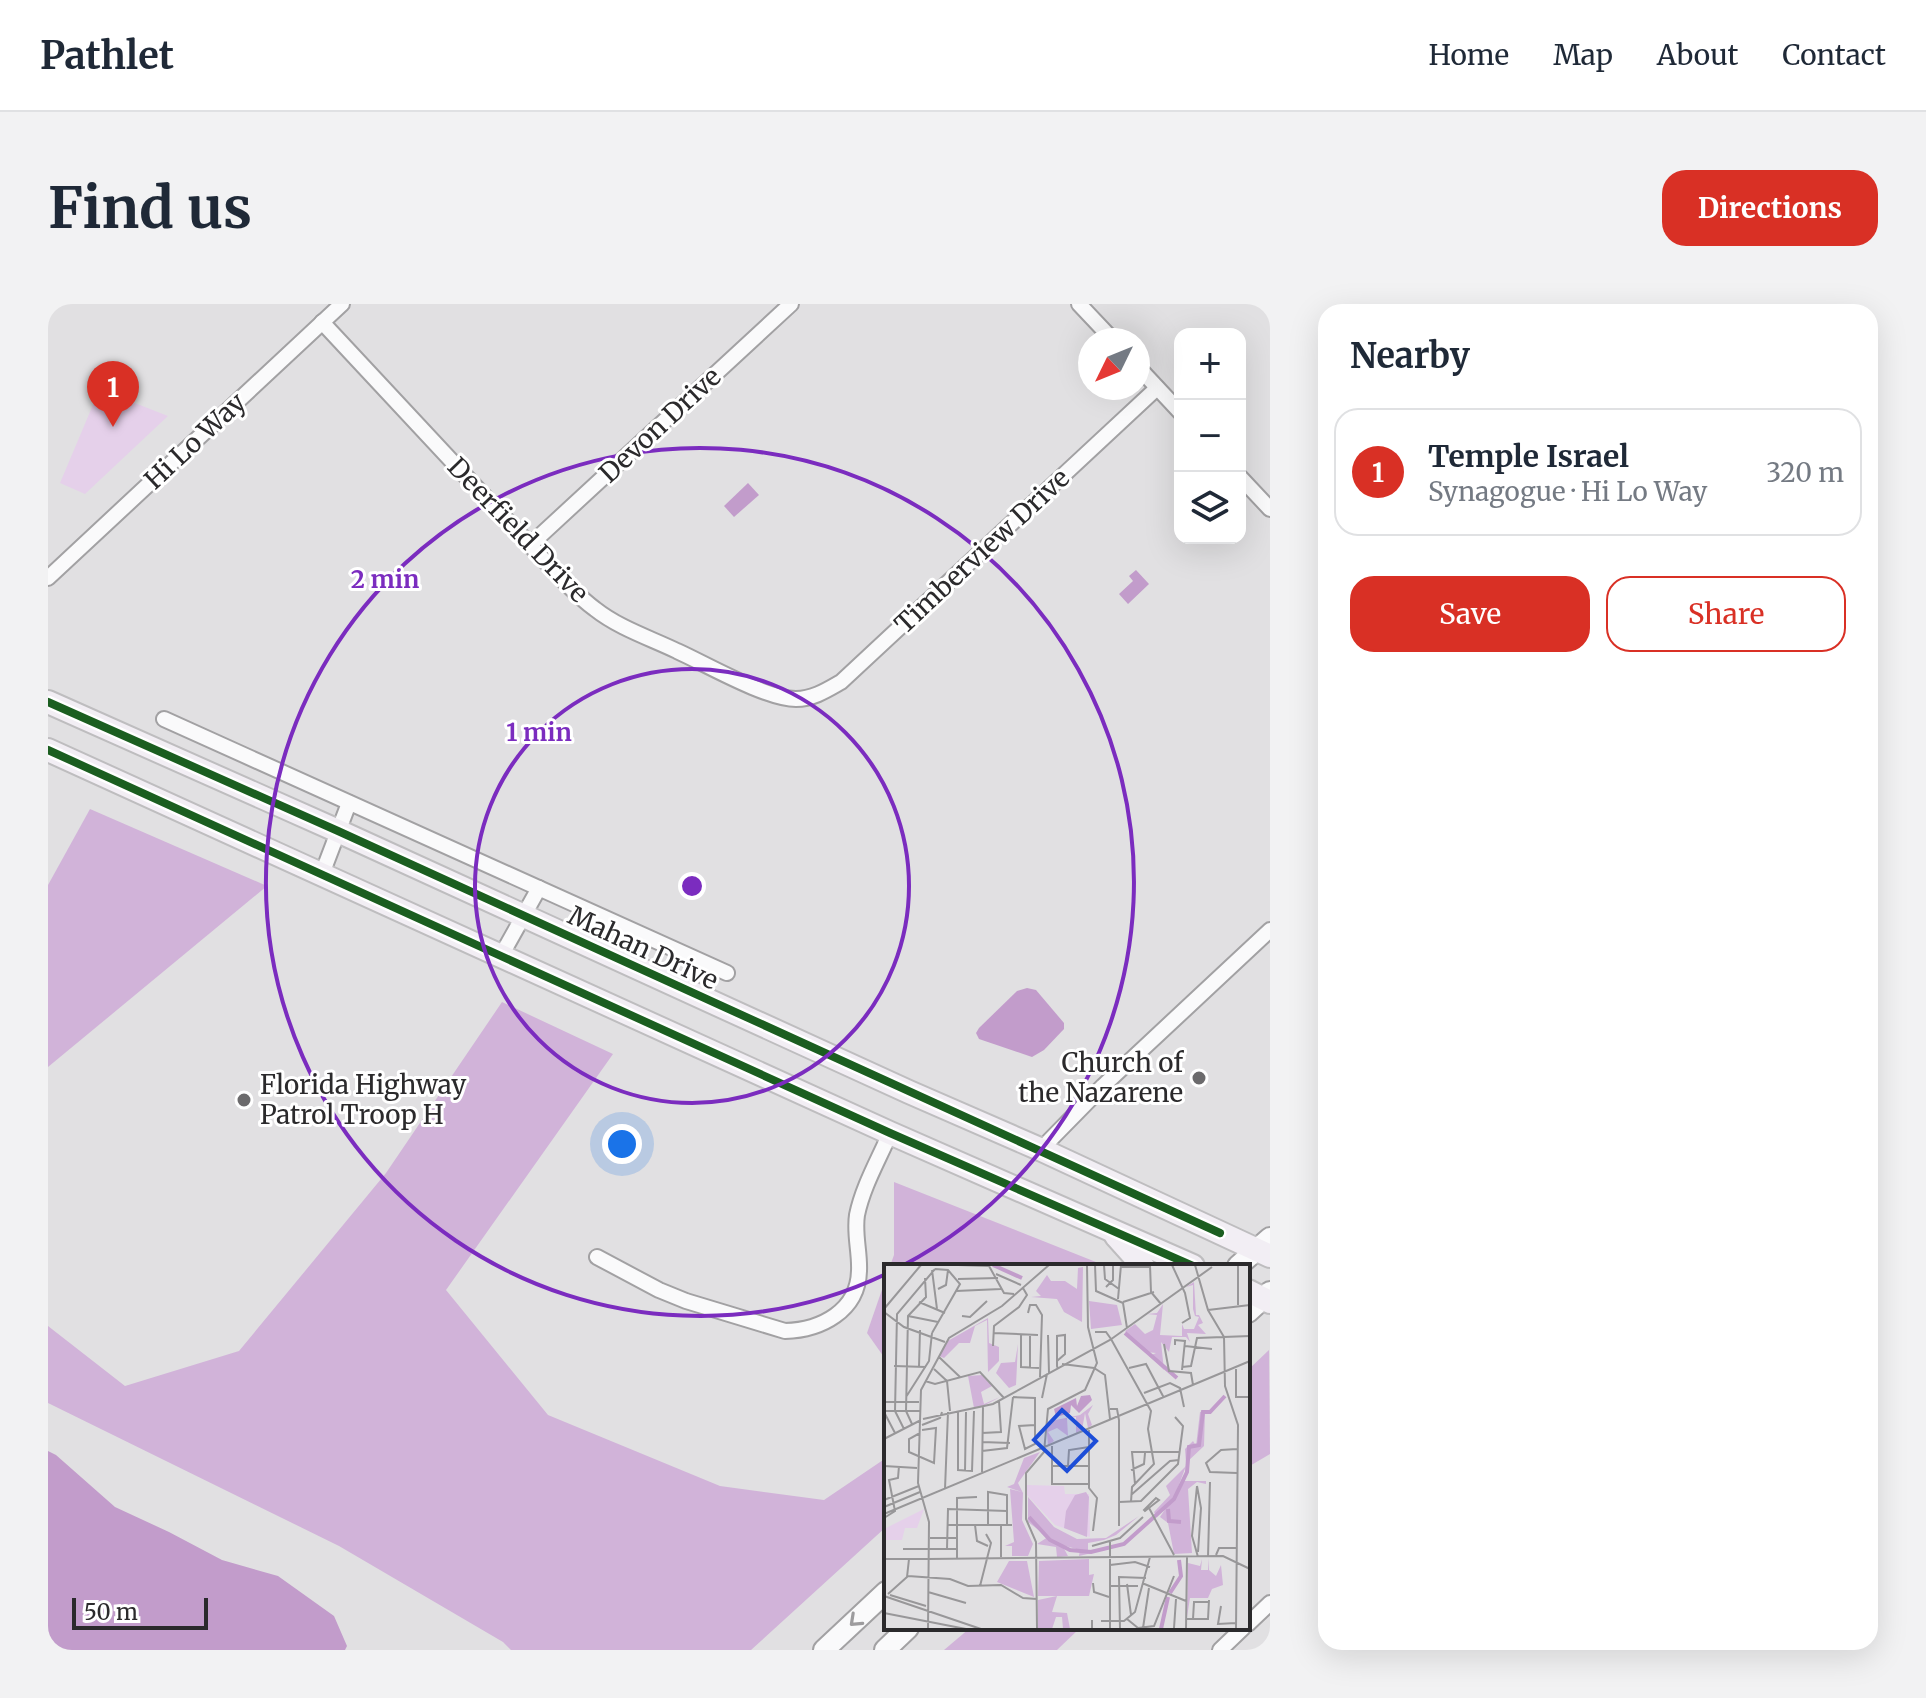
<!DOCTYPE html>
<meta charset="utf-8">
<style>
:root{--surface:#fff;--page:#f2f2f3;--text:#1f2937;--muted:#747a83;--line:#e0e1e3;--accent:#d93025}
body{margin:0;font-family:Merriweather,serif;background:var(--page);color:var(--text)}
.controls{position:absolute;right:24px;top:24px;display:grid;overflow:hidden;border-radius:16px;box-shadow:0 8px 32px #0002}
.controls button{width:72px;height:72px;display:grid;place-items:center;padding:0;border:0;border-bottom:2px solid var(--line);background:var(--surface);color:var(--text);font:40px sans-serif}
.compass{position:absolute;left:1030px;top:24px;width:72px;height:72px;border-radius:50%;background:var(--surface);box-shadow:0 8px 32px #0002;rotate:227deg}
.scale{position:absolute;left:24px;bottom:20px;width:136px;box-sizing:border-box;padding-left:8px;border:4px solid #2b2a2c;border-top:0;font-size:22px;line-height:28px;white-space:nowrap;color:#2b2a2c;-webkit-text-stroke:6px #fff;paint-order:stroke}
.you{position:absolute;left:574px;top:840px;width:28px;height:28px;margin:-20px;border:6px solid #fff;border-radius:50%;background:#1a73e8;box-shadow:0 0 0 12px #1a73e833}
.badge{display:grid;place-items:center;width:52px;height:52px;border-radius:50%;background:var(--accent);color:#fff;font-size:26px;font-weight:700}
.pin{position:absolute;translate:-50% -66px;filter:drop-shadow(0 2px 4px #0008)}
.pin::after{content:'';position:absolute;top:42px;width:28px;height:24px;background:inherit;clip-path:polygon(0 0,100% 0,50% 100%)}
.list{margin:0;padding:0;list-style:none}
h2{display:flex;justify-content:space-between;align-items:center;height:104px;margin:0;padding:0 32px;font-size:34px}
h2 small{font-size:26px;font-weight:400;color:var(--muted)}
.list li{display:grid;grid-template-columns:52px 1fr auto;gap:24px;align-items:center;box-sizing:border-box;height:128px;margin:0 16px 16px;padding:0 16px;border:2px solid var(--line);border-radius:24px}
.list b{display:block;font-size:30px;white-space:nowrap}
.list p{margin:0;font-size:26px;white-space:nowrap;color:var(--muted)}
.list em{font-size:26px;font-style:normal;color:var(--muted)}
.actions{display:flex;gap:16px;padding:24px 32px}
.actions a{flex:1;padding:18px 0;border:2px solid var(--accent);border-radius:24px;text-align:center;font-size:28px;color:var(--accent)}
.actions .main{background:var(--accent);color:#fff}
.icon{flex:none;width:44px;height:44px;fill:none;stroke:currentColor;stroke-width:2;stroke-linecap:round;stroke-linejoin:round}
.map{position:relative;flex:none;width:1222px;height:1346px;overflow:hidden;border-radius:24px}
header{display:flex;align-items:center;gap:48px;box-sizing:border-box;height:112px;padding:0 40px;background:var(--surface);border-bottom:2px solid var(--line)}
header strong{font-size:38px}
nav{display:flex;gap:44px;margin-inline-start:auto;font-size:28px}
.intro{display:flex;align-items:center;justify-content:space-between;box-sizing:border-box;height:192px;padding:0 48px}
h1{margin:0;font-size:56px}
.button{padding:20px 36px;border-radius:24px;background:var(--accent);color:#fff;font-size:28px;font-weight:700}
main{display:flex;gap:48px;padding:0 48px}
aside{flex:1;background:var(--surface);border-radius:24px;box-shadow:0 8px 32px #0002}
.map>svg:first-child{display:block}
.green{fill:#e5d0ea}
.forest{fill:#d1b3d9}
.water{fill:#c29ccb}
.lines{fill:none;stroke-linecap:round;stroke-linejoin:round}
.street-casing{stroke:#a2a1a3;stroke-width:18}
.secondary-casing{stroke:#a2a1a3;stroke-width:24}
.primary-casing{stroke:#bebdbf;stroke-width:26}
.street{stroke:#fafafb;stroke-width:14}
.secondary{stroke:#fafafb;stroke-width:20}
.primary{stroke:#f2eef4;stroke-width:22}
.cycleway-casing{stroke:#fff;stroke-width:13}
.cycleway{stroke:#1b5e20;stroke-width:8}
.oneway{stroke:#9d9c9e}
.ring{fill:none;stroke:#7b2cbf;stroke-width:4}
.poi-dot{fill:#6b6a6c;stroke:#fff;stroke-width:3}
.labels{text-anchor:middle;stroke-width:6;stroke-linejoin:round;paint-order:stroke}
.street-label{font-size:26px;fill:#2b2a2c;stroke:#fff}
.poi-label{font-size:26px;fill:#2b2a2c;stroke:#fff;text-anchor:end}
.inset-river{fill:none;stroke:#c29ccb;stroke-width:4}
.inset-road{fill:none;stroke:#989799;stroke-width:2}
.view{fill:#1d4ed8;fill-opacity:0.15;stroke:#1d4ed8;stroke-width:4}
.inset-edge{fill:none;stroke:#2b2a2c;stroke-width:4}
.centre{fill:#7b2cbf;stroke:#fff;stroke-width:4}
.ring-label{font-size:24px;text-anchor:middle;font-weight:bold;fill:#7b2cbf;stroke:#fff;stroke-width:6;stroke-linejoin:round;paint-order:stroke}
</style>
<header>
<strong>Pathlet</strong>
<nav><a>Home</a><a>Map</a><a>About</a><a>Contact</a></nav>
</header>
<div class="intro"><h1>Find us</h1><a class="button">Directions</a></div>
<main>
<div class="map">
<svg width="1222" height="1346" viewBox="0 0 1222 1346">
<rect width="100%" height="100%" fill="#e1e0e2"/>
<path class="green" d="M55 77 72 85 74 94 120 112 37 190 12 179Z"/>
<g class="forest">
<path d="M42 505 219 582 0 763V581Z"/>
<path d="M454 698 565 750 398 986 500 1111 672 1182 776 1196 838 1154V1223L703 1346H463L455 1338 291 1242 0 1099V1022L77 1082 191 1047 338 869Z"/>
<path d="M846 878 1053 960 1055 962H842L846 951Z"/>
<path d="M838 974V1056L819 1029Z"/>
<path d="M1221 1046 1222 1150 1200 1163V1066Z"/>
<path d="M922 1324H1032L1009 1346H896Z"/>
</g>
<g class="water">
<path d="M700 179 711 191 686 213 676 202Z"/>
<path d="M1088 266 1101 280 1080 300 1071 290 1085 277 1081 272Z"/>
<path d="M979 684 988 686 1016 719V725L996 746 984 753 931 735 928 729 931 724 969 687Z"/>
<path d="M0 1147 8 1151 67 1203 121 1228 174 1256 230 1272 286 1312 299 1342 297 1346H0Z"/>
</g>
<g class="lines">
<g class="street-casing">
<g id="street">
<path d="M1031 0 1065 36"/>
<path d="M274 18 482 241C503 263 523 287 547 305 571 324 602 334 629 347 658 360 718 395 748 395 765 395 779 386 793 378L1109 84"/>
<path d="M1090 63 1132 108"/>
<path d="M1192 173 1222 205"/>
<path d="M482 241 743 0"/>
<path d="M0 274 294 0"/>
<path d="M116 415 679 669"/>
<path d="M274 570 301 499"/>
<path d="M453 652 491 584"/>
<path d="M994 846 1001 837 1055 782 1222 626"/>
<path d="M549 953 611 986 638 997 737 1027C773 1026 810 1007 811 967 812 948 806 930 809 911 815 882 831 855 842 829"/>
<path d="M1200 1320 1222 1299"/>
<path d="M1172 1346 1195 1324"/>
</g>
</g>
<g class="secondary-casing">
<g id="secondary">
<path d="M1190 962 1222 934"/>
<path d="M1200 1008 1222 988"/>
<path d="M776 1346 838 1288"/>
<path d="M837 1346 860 1324"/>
</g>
</g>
<g class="primary-casing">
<g id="primary">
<path d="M0 398 290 527 861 788 994 846 1222 952"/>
<path d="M0 446 842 829 1145 962"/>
<path d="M1068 932 1095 962"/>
<path d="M1200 987 1222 998"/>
</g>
</g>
<use href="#street" class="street"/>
<use href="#secondary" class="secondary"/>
<use href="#primary" class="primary"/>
<g class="cycleway-casing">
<g id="cycleway">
<path d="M0 398 290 527 1172 929"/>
<path d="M0 446 842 829 1145 962"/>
</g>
</g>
<use href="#cycleway" class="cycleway"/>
</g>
<defs><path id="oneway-chevron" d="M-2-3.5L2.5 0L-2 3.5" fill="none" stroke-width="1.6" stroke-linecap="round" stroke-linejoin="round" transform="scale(2)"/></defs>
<use class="oneway" href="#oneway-chevron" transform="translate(807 1317) rotate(137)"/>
<g class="ring">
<circle cx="644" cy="582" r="217"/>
<path d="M838 970A434 434 0 1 1 854 962"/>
</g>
<g class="poi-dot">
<circle cx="1151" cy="774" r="8"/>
<circle cx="196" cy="796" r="8"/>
</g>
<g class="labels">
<g class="street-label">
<text transform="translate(612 121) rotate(-43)" y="9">Devon Drive</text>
<text transform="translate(147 137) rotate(-43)" y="9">Hi Lo Way</text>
<text transform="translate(470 226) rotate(46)" y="9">Deerfield Drive</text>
<text transform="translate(934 247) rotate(-43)" y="9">Timberview Drive</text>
<text transform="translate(595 644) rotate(25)" y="9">Mahan Drive</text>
</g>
<g class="poi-label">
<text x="1135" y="768">Church of<tspan x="1135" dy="30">the Nazarene</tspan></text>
<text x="212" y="790" text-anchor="start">Florida Highway<tspan x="212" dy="30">Patrol Troop H</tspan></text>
</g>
</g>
<g transform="translate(836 960)">
<rect width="366" height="366" fill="#e1e0e2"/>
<path d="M143 221 180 222 181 230H205L206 273 171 261 143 231ZM40 245 33 264H21L18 276H0V265Z" fill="#e5d0ea"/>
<path d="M199 3 198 58 180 48 173 35 147 33 157 32 152 27 163 11 167 17H181L193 25 194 4ZM310 18 312 51H315L319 59 314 61 322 70 303 69 306 78 302 73H288L285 88 277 78 280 106 265 92 272 89 262 88 241 67 251 60 261 70 269 66 273 51 263 50 273 49 279 40 276 71 298 72V60L300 65H310L315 53 311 52 309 45V21L302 23ZM205 37 233 41 238 61 207 65ZM104 54 105 79 115 83V97L104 108 103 56 91 62 86 79H75L60 94 55 92 62 78ZM134 80 132 121 125 124 112 109 117 99 131 98ZM98 111 108 122 97 128 100 140 116 133 101 141 90 144 84 112ZM209 141 204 150 208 161 204 164 201 149 198 166 192 169V153L183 154 184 172 173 164 164 168 170 177 164 181 162 158 196 151ZM321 147 320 182 302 199 301 185 309 177 312 182 316 148ZM156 188 134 219 139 229 138 256 149 280 144 292H128V282H121L130 278 126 225 138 228 123 223 130 220 140 194ZM302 202 291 231 273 253 270 248 286 231 282 222ZM300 217H322V220L313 218 304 225 308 289 290 290 284 259 276 253ZM202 228 205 233 203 273 180 264 182 247 191 231ZM144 233 170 263 193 275 222 274 255 252 232 271 220 276 204 279V286L225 285 195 292 196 286 178 281 184 292 173 293 172 283 153 280 164 273 144 258ZM325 294V306L332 312 337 301 339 321 328 325 324 334H306L303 353 304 299 316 302 318 295 317 306H324ZM205 295V311L210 310 205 332H154L155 297ZM125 297H143L150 333 113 318ZM173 332 168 348 183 349 186 365H179L178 353H172L168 365H154V336Z" fill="#d1b3d9"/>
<path d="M197 132 206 131 208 136 195 149 187 141 186 149 172 153 170 145 192 134 193 142Z" fill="#c29ccb"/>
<path class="inset-river" d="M109 1 138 14M241 69 293 114M284 245 285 257 297 258M145 253 166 276 186 286 207 288 240 280 290 235 303 208 305 183 315 181 319 148H326L341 132M286 329 297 312 295 296M277 365 284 333"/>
<path class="inset-road" d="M74 1 105 2 120 29 130 30M211 1 212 27 239 39 243 64M220 1 221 15 235 25M266 1 267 28 277 40M288 1 301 29 306 54 298 59M311 1 324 46 340 73 341 122 354 161 352 365M237 3H266M48 6 53 45M112 10 137 21M74 15 114 14M222 23 229 16V1M54 25 62 21 64 6M72 27 117 25M234 35 237 1M35 38 61 49M239 38 270 28M354 41V1M0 45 37 1M324 46 366 41M0 48 20 63 61 78M144 49 146 41H152L158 51 156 113M24 52 54 58M78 52 86 53 103 37M211 68H222L227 75 267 147 264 165 270 200 248 223 247 238M48 69 76 20 64 6 51 5M109 69 154 71M137 71V103L155 104M146 71V104M164 71 165 109M280 80 285 107 307 109 309 121M291 81V76L301 77 298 106M109 82 110 62 135 43 143 31 139 24M301 82 328 85M55 93 76 113M173 97 181 90V71L173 72V102L174 105M178 100 210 104 221 111 226 155M10 102 42 103M35 103 36 66M298 103 307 102 313 74 366 72M245 104 262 100 280 134M50 105 63 117 66 147M352 105V133H366M41 117 51 120 96 108 120 134M0 127V148L11 169M260 129 286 119 296 124 300 143M22 133 45 97 48 69M129 133 151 134V180L141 185 135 162 151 161M158 134 163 110M1 138H35M226 145H233L235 156V262M0 147H37M74 148V206L88 207 90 147M39 155 109 140 226 76 328 3M28 160 22 147 24 52 42 33 41 14M38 161 56 154 58 148M20 165 11 147 13 50 51 5M205 166V224L213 234 209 267M36 169 25 175V188L50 199 52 164 38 166M98 169 117 168 115 137M0 175 37 156M98 178 126 179M168 182V220H205M98 187 123 184 129 133M0 202 33 204M168 202H205M184 202 185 186 205 183M247 206 260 200 261 189M81 207 82 148M98 208 99 143M353 209 326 208 322 199 337 186 353 185M251 220 248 188H296M313 222 308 272 314 293M313 222 317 244 314 288M61 225 64 148M247 231 286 197 295 196M272 234 275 236 261 247 260 246ZM0 236 35 222M235 238 257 237 294 200 299 162 291 153M264 242 290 291M0 243 36 228M0 250 366 97M0 254 11 247 5 216 14 214 15 202M63 261H128M91 261 93 277 104 282M104 261V228L123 231V261M117 262V293M46 274H73M208 282 236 274 259 253M19 285H44M45 285H73M63 285 64 245 123 247M332 291 335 284H353M324 293 326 218M73 294V234L93 233M0 295H44M44 295 339 292 366 305M226 301 251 298 266 303M24 312 66 315 84 322 117 321 139 334 153 335M209 319 210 328 225 333M258 319 302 337M243 320 247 351M96 322 107 279 102 270M226 322H254M44 328 82 339M4 330 23 313 25 295M6 331 42 342M0 332 97 365M337 342 334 360 352 359M0 349 82 365M243 355 254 364 270 362 290 312M302 355H324L325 336M309 355 310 338H325M208 356V365H226M217 357H240L251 348 266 293M259 364 265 324M290 364 292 335M44 365 45 258 34 219 37 126 65 74 118 42 165 1M153 365 152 278 142 255V209L160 188 164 145 201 126 213 99 204 63 203 1M226 365V278M236 365 235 313 262 314M302 365 303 293"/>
<path class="view" d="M178 146 212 177 183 207 150 176Z"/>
<rect width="366" height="366" class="inset-edge"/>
</g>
<circle cx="644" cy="582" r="12" class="centre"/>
<g class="ring-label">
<text x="337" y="284">2 min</text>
<text x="491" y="437">1 min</text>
</g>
</svg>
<div class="controls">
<button>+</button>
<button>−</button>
<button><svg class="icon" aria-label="layers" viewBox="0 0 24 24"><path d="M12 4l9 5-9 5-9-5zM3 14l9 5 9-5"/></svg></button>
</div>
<svg class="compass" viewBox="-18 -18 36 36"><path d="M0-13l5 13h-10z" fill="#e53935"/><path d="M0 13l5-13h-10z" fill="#747a83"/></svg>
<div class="scale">50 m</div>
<div class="you"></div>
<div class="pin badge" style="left:65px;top:123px">1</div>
</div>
<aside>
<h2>Nearby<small></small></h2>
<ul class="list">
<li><span class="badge">1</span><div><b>Temple Israel</b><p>Synagogue · Hi Lo Way</p></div><em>320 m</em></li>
</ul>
<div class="actions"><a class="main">Save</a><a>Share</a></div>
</aside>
</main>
